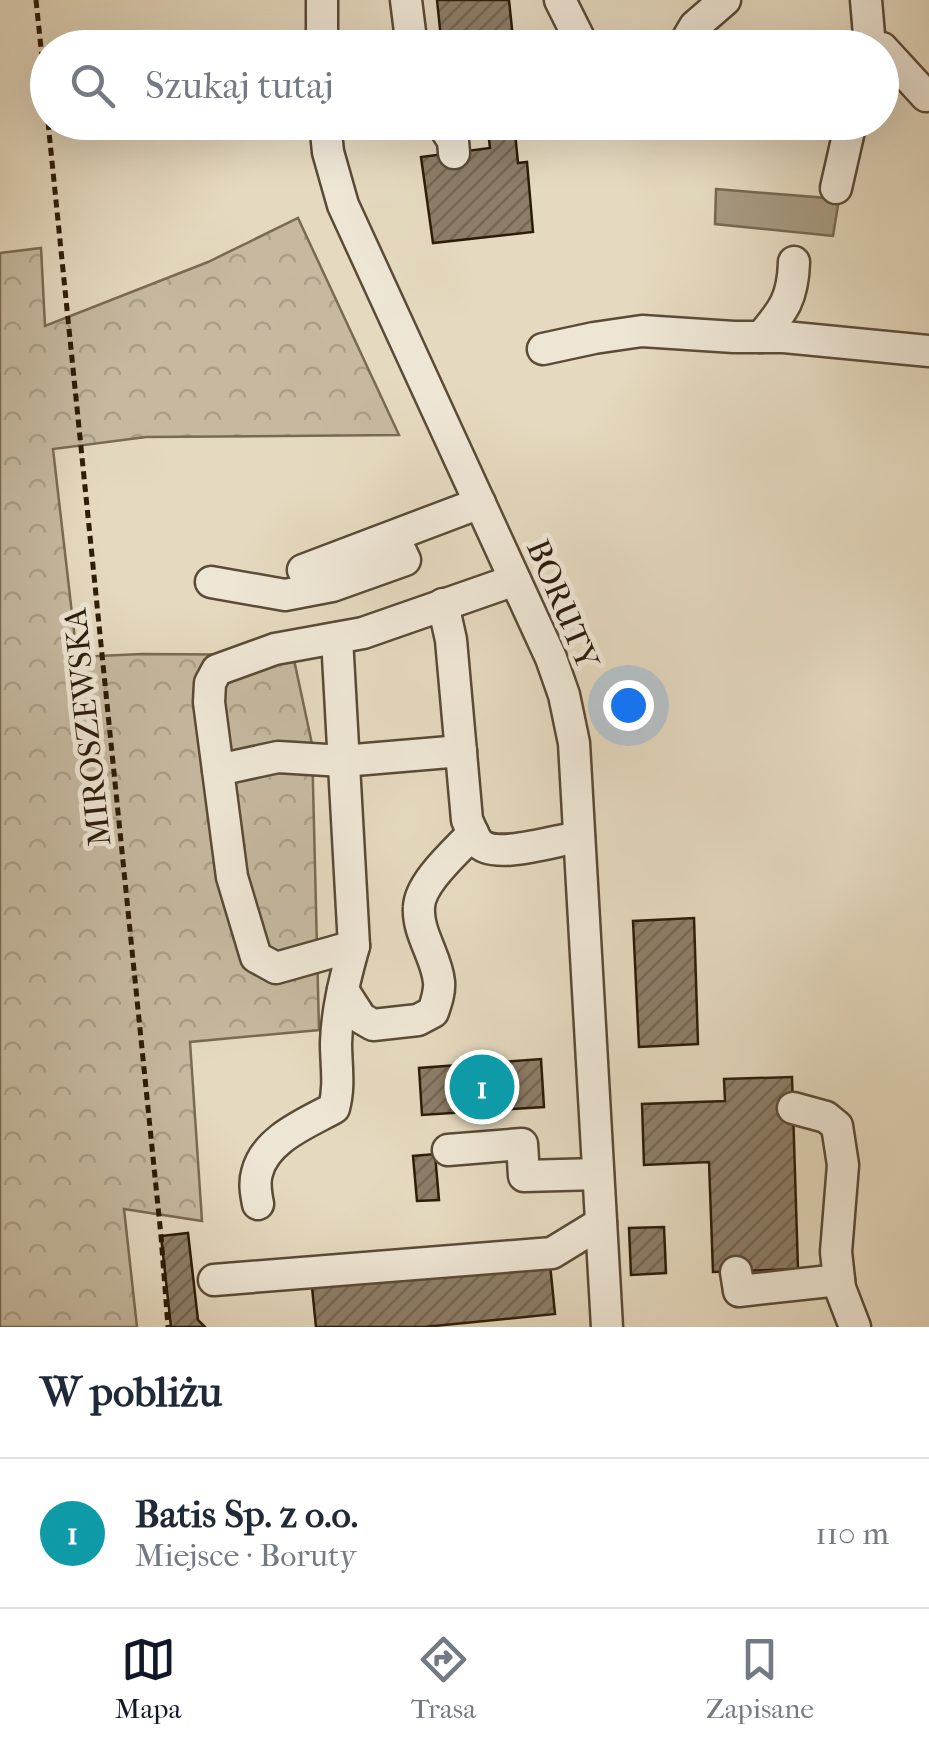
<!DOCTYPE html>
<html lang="pl">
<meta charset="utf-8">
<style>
:root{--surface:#fff;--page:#f6f6f7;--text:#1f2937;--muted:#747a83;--line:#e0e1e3;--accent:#111827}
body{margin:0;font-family:"IM FELL French Canon",serif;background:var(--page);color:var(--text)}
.you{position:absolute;left:628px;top:705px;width:35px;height:35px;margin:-25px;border:8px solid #fff;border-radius:50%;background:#1a73e8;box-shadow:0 0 0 15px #1a73e833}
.badge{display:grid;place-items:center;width:65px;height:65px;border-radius:50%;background:var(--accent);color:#fff;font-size:32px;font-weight:700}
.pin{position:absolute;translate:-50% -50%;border:5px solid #fff;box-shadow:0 2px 10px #0006}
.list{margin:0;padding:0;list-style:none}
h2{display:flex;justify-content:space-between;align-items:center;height:130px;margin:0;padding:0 40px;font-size:42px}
h2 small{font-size:32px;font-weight:400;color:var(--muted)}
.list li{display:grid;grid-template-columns:65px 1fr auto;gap:30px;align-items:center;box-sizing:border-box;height:150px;padding:0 40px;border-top:2px solid var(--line)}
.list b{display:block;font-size:38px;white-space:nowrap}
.list p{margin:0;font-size:32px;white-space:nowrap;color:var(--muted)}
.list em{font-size:32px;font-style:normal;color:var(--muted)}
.icon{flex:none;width:55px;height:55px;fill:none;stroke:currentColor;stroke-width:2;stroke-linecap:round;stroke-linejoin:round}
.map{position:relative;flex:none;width:929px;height:1327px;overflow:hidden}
.search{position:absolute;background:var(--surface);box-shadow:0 10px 40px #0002;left:30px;right:30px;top:30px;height:110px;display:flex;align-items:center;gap:25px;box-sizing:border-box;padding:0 35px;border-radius:55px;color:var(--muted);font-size:38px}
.sheet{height:280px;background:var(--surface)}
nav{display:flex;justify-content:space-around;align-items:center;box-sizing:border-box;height:140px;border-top:2px solid var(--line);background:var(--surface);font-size:28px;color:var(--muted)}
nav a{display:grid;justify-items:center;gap:5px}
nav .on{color:var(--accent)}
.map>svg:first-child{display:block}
.forest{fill:url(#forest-crowns);stroke:#7a6a54;stroke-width:2.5}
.water{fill:#a69981;stroke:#766751;stroke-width:2.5}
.building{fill:url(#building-hatch);stroke:#2d1c09;stroke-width:2.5}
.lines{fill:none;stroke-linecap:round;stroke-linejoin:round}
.minor-casing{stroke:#5b4b36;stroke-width:35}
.path{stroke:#2d1c09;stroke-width:5;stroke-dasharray:8 5;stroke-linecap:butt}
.minor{stroke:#eee6d5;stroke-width:30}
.labels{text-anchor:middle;stroke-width:10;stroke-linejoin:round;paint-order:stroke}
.street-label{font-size:32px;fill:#2d1c09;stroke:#eee6d5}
</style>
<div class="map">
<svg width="929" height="1327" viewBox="0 0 929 1327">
<defs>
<pattern id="forest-crowns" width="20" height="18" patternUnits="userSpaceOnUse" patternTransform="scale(2.5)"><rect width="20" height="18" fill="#c6b9a0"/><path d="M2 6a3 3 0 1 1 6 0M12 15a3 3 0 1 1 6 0" fill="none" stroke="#aa9e88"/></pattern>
<pattern id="building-hatch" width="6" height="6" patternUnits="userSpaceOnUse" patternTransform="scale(2.5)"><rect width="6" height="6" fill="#8d7e68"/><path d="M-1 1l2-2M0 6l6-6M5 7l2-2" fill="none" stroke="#746654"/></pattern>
</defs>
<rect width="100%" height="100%" fill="#e5d9bf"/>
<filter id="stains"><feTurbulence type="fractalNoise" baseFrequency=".002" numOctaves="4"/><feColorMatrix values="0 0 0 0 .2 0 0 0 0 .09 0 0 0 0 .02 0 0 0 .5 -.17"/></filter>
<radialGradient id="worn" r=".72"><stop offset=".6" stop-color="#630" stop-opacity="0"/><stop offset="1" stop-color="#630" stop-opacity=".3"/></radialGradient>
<path class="forest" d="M298 218 399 435 146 437 53 449 77 657 142 654 293 655 312 744 319 1030 190 1042 202 1221 124 1209 137 1327H0V253L41 248 45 326 208 262Z"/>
<path class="water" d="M716 189 839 199 833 236 715 224Z"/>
<g class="building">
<path d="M437 0H509L514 48H442Z"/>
<path d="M487 122H514L518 163 527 162 533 232 433 243 421 157 490 148Z"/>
<path d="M694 918 698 1044 639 1047 633 921Z"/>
<path d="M541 1059 544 1107 422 1115 419 1068Z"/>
<path d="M792 1077 798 1269 713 1272 709 1162 644 1165 642 1104 725 1101 724 1079Z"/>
<path d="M435 1154 439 1200 417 1201 413 1156Z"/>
<path d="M664 1227 666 1273 631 1275 629 1228Z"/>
<path d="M188 1233 198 1320 205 1327H171L161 1236Z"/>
<path d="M550 1264 555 1314 424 1327H316L312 1287Z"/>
</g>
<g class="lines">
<g class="minor-casing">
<g id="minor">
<path d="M406 0 412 48"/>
<path d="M560 0 584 48"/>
<path d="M866 0 869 35 867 48"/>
<path d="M322 48V0"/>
<path d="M682 48 695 26 725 0"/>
<path d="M882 48 926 96"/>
<path d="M325 122 328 152 343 205 551 658 564 695 574 743 607 1327"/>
<path d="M441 122 453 141 454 153"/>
<path d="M836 188 851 122"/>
<path d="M761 337C784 310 793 298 794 262"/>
<path d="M543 349 594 338 642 331 734 337H784L929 351"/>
<path d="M303 570 480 503"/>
<path d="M211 582 285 595 332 586 405 560 394 537"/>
<path d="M443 604 451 640 467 820C470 826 473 836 478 842 493 861 556 840 579 837"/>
<path d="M218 770 278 757 343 761 461 751"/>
<path d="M354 946 276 968 256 957 232 877 209 702 210 683 217 670 275 649 363 633 515 580"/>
<path d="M343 990 361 1018 373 1025 418 1020 433 1012C436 1003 440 992 439 982 437 957 417 933 419 907 420 882 457 851 473 833"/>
<path d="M793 1108 826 1117 837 1126 843 1165 836 1252 840 1288 855 1327"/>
<path d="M448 1150 522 1144 524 1176 598 1174"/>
<path d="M258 1204C256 1194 254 1183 257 1173 265 1139 307 1123 334 1108 340 1086 336 1065 336 1043 337 1010 345 978 354 946L337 638"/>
<path d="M736 1272 739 1291 839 1280"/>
<path d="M214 1280 552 1253 601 1223"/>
</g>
</g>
<g class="path">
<path d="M36 0 48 116"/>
<path d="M48 122 161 1236 168 1327"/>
</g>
<use href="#minor" class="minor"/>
</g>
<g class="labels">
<g class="street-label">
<text transform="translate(563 604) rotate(67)" y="11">BORUTY</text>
<text transform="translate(87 727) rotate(-96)" y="11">MIROSZEWSKA</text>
</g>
</g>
<rect width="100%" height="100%" filter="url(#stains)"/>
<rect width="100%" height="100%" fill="url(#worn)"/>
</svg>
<div class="you"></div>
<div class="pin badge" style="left:482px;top:1087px;background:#0f9aa8">1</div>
<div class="search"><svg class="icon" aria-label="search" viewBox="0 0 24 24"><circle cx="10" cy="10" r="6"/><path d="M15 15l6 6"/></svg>Szukaj tutaj</div>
</div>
<section class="sheet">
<h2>W pobliżu<small></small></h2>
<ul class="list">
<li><span class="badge" style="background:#0f9aa8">1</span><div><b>Batis Sp. z o.o.</b><p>Miejsce · Boruty</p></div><em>110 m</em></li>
</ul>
</section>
<nav>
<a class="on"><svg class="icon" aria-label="map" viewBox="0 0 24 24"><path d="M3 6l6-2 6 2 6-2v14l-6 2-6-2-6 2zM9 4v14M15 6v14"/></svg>Mapa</a>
<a><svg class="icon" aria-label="directions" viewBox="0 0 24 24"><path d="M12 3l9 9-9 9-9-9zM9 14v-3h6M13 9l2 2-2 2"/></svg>Trasa</a>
<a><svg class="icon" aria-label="saved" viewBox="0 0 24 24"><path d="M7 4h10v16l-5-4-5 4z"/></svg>Zapisane</a>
</nav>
